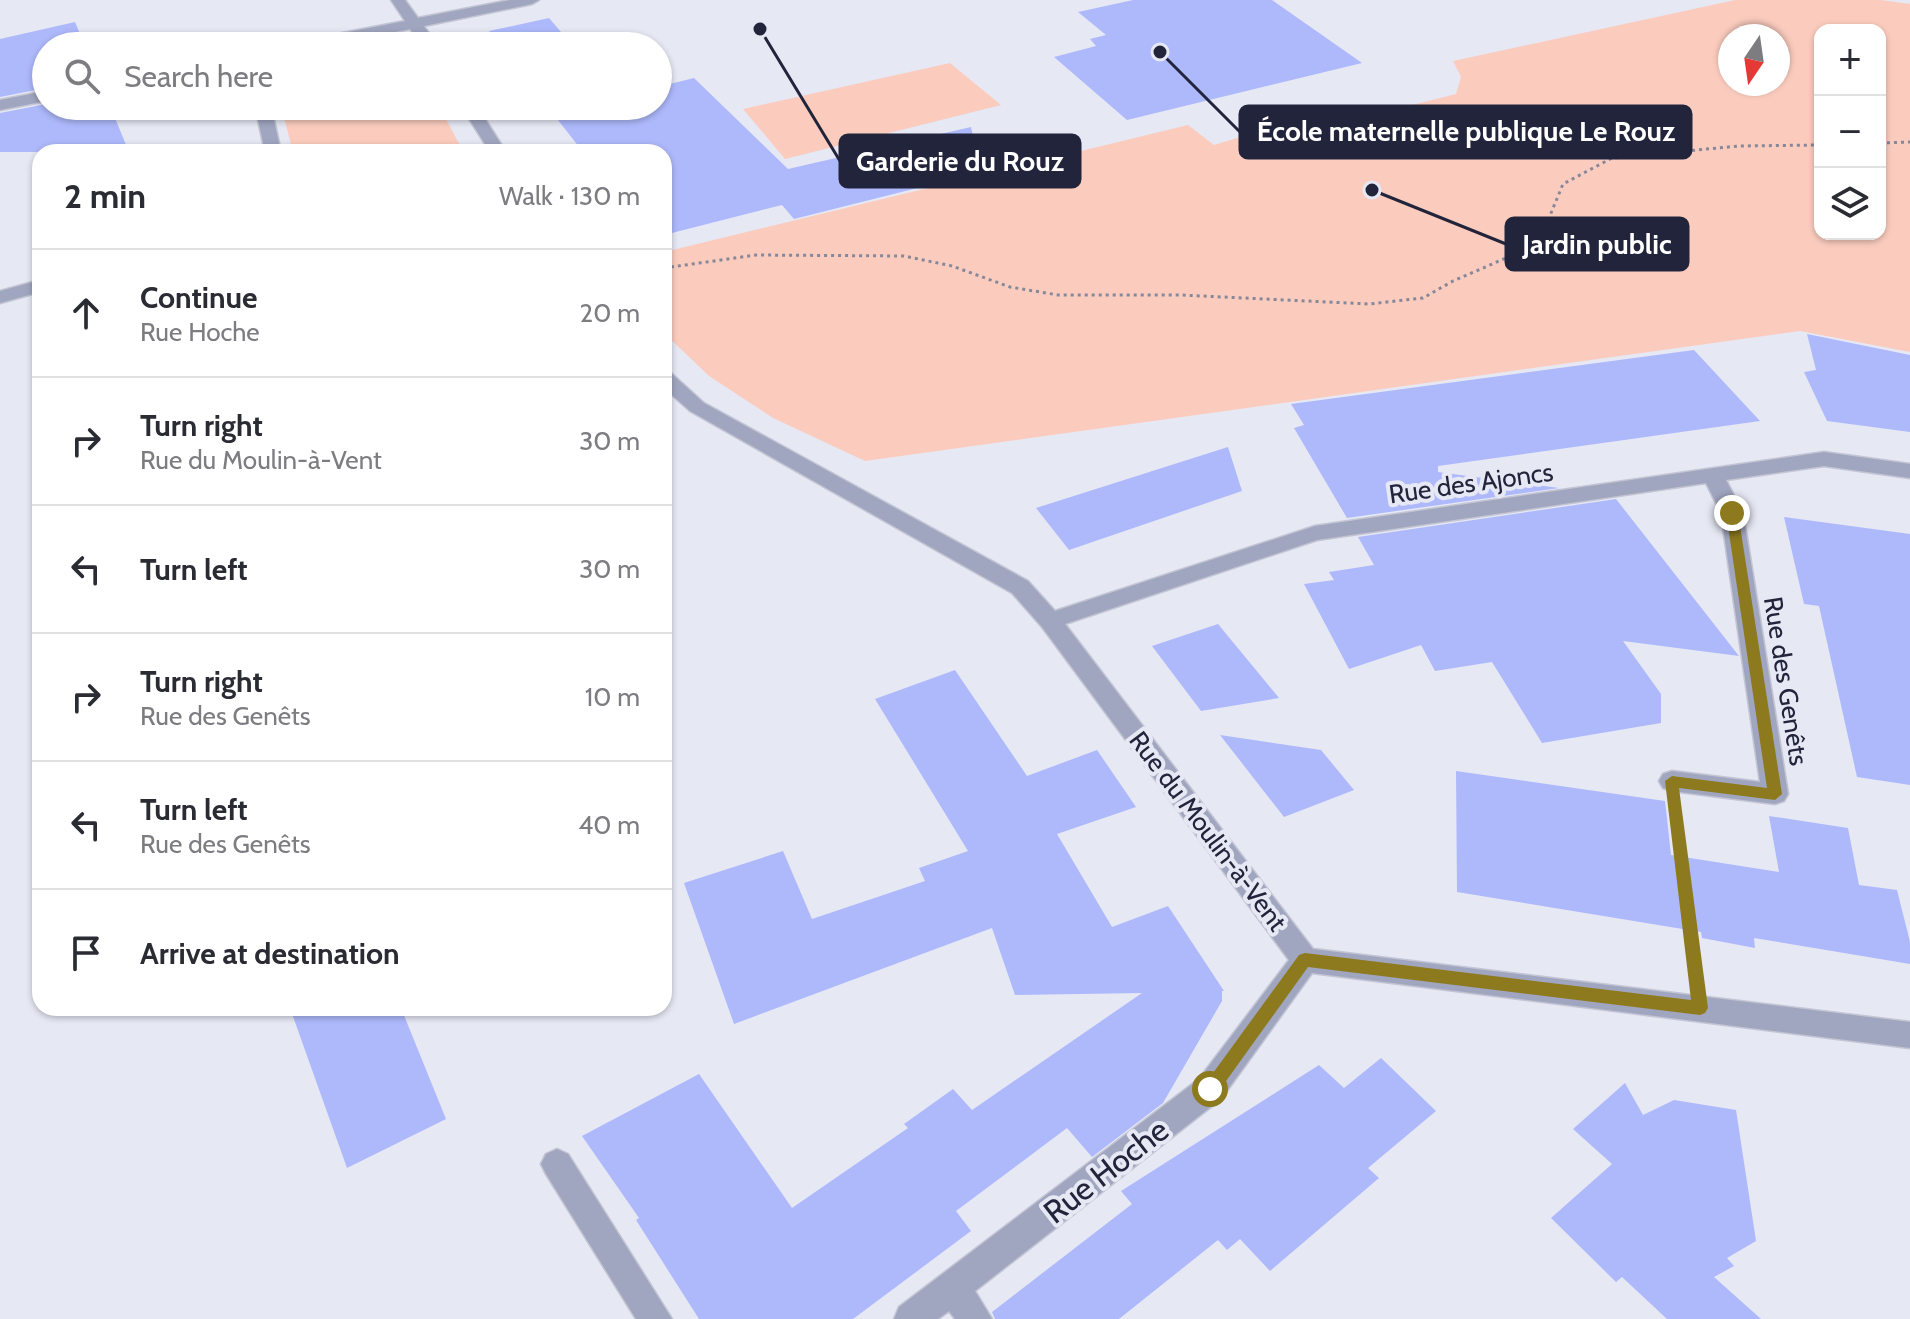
<!DOCTYPE html>
<meta charset="utf-8">
<style>
:root{--surface:#fff;--page:#f2f2f3;--text:#2b2b33;--muted:#7c7c81;--line:#e1e1e2}
body{margin:0;font-family:Cabin,sans-serif;background:var(--page);color:var(--text)}
.controls{position:absolute;right:24px;top:24px;display:grid;overflow:hidden;border-radius:16px;box-shadow:0 2px 6px #0004}
.controls button{width:72px;height:72px;display:grid;place-items:center;padding:0;border:0;border-bottom:2px solid var(--line);background:var(--surface);color:var(--text);font:40px sans-serif}
.compass{position:absolute;left:1718px;top:24px;width:72px;height:72px;border-radius:50%;background:var(--surface);box-shadow:0 2px 6px #0004;rotate:193deg}
.stop{position:absolute;width:24px;height:24px;margin:-18px;border:6px solid #8d7a1f;border-radius:50%;background:#fff}
.stop.end{background:#8d7a1f;border-color:#fff;box-shadow:0 2px 8px #0008}
.list{margin:0;padding:0;list-style:none}
h2{display:flex;justify-content:space-between;align-items:center;height:104px;margin:0;padding:0 32px;font-size:34px}
h2 small{font-size:26px;font-weight:400;color:var(--muted)}
.list li{display:grid;grid-template-columns:52px 1fr auto;gap:24px;align-items:center;box-sizing:border-box;height:128px;padding:0 32px;border-top:2px solid var(--line)}
.list b{display:block;font-size:30px;white-space:nowrap}
.list p{margin:0;font-size:26px;white-space:nowrap;color:var(--muted)}
.list em{font-size:26px;font-style:normal;color:var(--muted)}
.icon{flex:none;width:44px;height:44px;fill:none;stroke:currentColor;stroke-width:2;stroke-linecap:round;stroke-linejoin:round}
.map{position:relative;flex:none;width:1910px;height:1319px;overflow:hidden}
.search{position:absolute;background:var(--surface);box-shadow:0 2px 6px #0004;left:32px;top:32px;width:640px;height:88px;display:flex;align-items:center;gap:20px;box-sizing:border-box;padding:0 28px;border-radius:44px;color:var(--muted);font-size:30px}
.panel{position:absolute;background:var(--surface);box-shadow:0 2px 6px #0004;left:32px;top:144px;width:640px;height:872px;border-radius:24px}
.map>svg:first-child{display:block}
.green{fill:#fbccbe;fill-rule:evenodd}
.building{fill:#aeb9fc}
.lines{fill:none;stroke-linecap:round;stroke-linejoin:round}
.street-casing{stroke:#c3c5d3;stroke-width:3}
.path-far1{stroke:#868899;stroke-width:3;stroke-dasharray:3 4;stroke-linecap:butt}
.path{stroke:#868899;stroke-width:6;stroke-dasharray:5 7;stroke-linecap:butt}
.street{fill:#a1a6c0;fill-rule:evenodd}
.route{fill:#8d7a1f}
.labels{text-anchor:middle;stroke-width:8;stroke-linejoin:round;paint-order:stroke}
.street-label{font-size:26px;fill:#21243a;stroke:#e6e8f4}
.near-street-label{font-size:32px;fill:#21243a;stroke:#e6e8f4}
.leader{fill:none;stroke:#21243a;stroke-width:3}
.callout-dot{fill:#21243a;stroke:#e6e8f4;stroke-width:3}
.callout{fill:#21243a;stroke:#21243a;stroke-width:3}
.callout-label{font-size:28px;text-anchor:middle;font-weight:bold;fill:#fff}
</style>
<div class="map">
<svg width="1910" height="1319" viewBox="0 0 1910 1319">
<rect width="100%" height="100%" fill="#e6e8f4"/>
<g class="green">
<path d="M1735 0H1881L1910 4V352L1800 331 865 461 773 418 709 376 664 333V252L1188 125 1214 145 1237 138 1256 144 1456 94 1461 77 1453 61ZM1880 30V234H1820V30ZM1730 36H1778V84H1730Z"/>
<path d="M950 63 1001 105 785 159 743 109Z"/>
<path d="M281 106H439L462 149 459 152H293Z"/>
</g>
<g class="building">
<path d="M1133 0H1272L1362 63 1127 120 1054 57 1096 46 1090 39 1106 35 1078 12Z"/>
<path d="M549 18 573 46H500L489 31Z"/>
<path d="M75 22 85 46H46V88L0 97V39Z"/>
<path d="M694 78 788 169 971 127 981 172 794 219 782 205 664 235V152H583L547 106H658V87Z"/>
<path d="M46 104 110 106 129 152H0V113Z"/>
<path d="M1807 334 1910 355V432L1827 421 1804 372 1816 370Z"/>
<path d="M1694 350 1760 421 1438 466V472L1559 488 1347 518 1294 428 1304 425 1291 404Z"/>
<path d="M1228 447 1242 491 1069 550 1036 508Z"/>
<path d="M1616 499 1739 656 1623 641 1661 694V723L1542 743 1492 662 1435 671 1421 645 1349 669 1304 584 1334 580 1329 572 1374 565 1358 537Z"/>
<path d="M1784 517 1910 534V785L1857 777 1819 606 1804 604Z"/>
<path d="M1218 624 1279 698 1201 711 1152 646Z"/>
<path d="M955 670 1027 776 1097 750 1136 807 1057 834 1112 927 1168 906 1224 991H1222V1001L1163 1103 1092 1157 1067 1128 956 1211 971 1231 853 1319H699L636 1220 639 1218 582 1136 699 1074 792 1208 908 1128 904 1124 953 1089 972 1110 1142 993 1015 995 992 928 734 1024 684 883 783 851 812 919 925 881 919 868 968 851 875 699Z"/>
<path d="M1220 735 1321 750 1354 790 1284 817Z"/>
<path d="M1456 771 1665 801 1671 855 1779 872 1769 816 1848 828 1859 885 1897 890 1910 942V964L1754 938 1755 948 1702 938 1701 932 1457 892Z"/>
<path d="M290 1008H401L446 1119 347 1168Z"/>
<path d="M1381 1058 1436 1111 1368 1168 1379 1178 1270 1271 1240 1239 1227 1250 1218 1240 1119 1319H995L992 1312 1132 1204 1121 1191 1319 1065 1344 1088Z"/>
<path d="M1625 1083 1643 1115 1674 1100 1736 1110 1756 1241 1727 1258 1734 1266 1714 1277 1761 1319H1667L1622 1277 1616 1282 1551 1218 1612 1164 1573 1129Z"/>
</g>
<g class="lines">
<g class="street-casing">
<g id="street">
<path d="M391 0H405L418 18 510 0H539L532 4 424 26 438 46H422L410 29 324 46H293L301 41 405 21Z"/>
<path d="M46 91V101L0 110V100Z"/>
<path d="M255 106H271L281 152H265Z"/>
<path d="M461 106H477L506 152H490Z"/>
<path d="M40 280V292L0 303V291Z"/>
<path d="M664 371 671 373 704 403 1028 581 1055 611 1315 526 1824 452 1910 464V478L1824 466 1726 480 1743 513 1788 794 1784 801 1775 804 1672 791 1663 788 1659 781 1663 774 1672 771 1760 782 1721 513 1706 483 1317 540 1065 624 1313 949 1910 1022V1048L1312 973 1221 1099 975 1291 992 1319H955L949 1311 938 1319H894L899 1307 1199 1079 1289 960 1042 627 1012 593 690 411 664 388Z"/>
<path d="M557 1149 568 1154 672 1319H636L546 1174 541 1164 546 1154Z"/>
</g>
</g>
<g class="path-far1">
<path d="M1880 143 1910 142"/>
<path d="M664 268 756 255 904 256 952 266 1010 287 1058 295H1181L1369 304 1423 298 1453 281 1513 255 1542 235 1563 184 1612 158 1739 146 1820 145"/>
</g>
<path class="path" d="M1677 826 1694 963"/>
<use href="#street" class="street"/>
</g>
<path class="route" d="M1732 509 1738 513 1782 794 1775 800 1679 788 1708 1008 1705 1013 1700 1015 1308 967 1216 1095H1205V1084L1299 955 1305 953 1691 1000 1665 781 1672 776 1767 788 1726 513Z"/>
<g class="labels">
<g class="street-label">
<text transform="translate(1471 483) rotate(-8)" y="9">Rue des Ajoncs</text>
<text transform="translate(1786 681) rotate(81)" y="9">Rue des Genêts</text>
<text transform="translate(1208 831) rotate(53)" y="9">Rue du Moulin-à-Vent</text>
</g>
<g class="near-street-label">
<text transform="translate(1106 1171) rotate(-38)" y="11">Rue Hoche</text>
</g>
</g>
<path class="leader" d="M1160 52L1240 132M760 29L840 161M1372 190L1506 244"/>
<g class="callout-dot">
<circle cx="1160" cy="52" r="8"/>
<circle cx="760" cy="29" r="8"/>
<circle cx="1372" cy="190" r="8"/>
</g>
<g class="callout">
<rect x="1240" y="106" width="451" height="52" rx="8"/>
<rect x="840" y="135" width="240" height="52" rx="8"/>
<rect x="1506" y="218" width="182" height="52" rx="8"/>
</g>
<g class="callout-label">
<text x="1466" y="141">École maternelle publique Le Rouz</text>
<text x="960" y="171">Garderie du Rouz</text>
<text x="1597" y="254">Jardin public</text>
</g>
</svg>
<div class="controls">
<button>+</button>
<button>−</button>
<button><svg class="icon" aria-label="layers" viewBox="0 0 24 24"><path d="M12 4l9 5-9 5-9-5zM3 14l9 5 9-5"/></svg></button>
</div>
<svg class="compass" viewBox="-18 -18 36 36"><path d="M0-13l5 13h-10z" fill="#e53935"/><path d="M0 13l5-13h-10z" fill="#7c7c81"/></svg>
<div class="stop" style="left:1210px;top:1089px"></div>
<div class="stop end" style="left:1732px;top:513px"></div>
<div class="search"><svg class="icon" aria-label="search" viewBox="0 0 24 24"><circle cx="10" cy="10" r="6"/><path d="M15 15l6 6"/></svg>Search here</div>
<section class="panel">
<h2>2 min<small>Walk · 130 m</small></h2>
<ul class="list">
<li><svg class="icon" aria-label="ahead" viewBox="0 0 24 24"><path d="M12 20V5M6 11l6-6 6 6"/></svg><div><b>Continue</b><p>Rue Hoche</p></div><em>20 m</em></li>
<li><svg class="icon" aria-label="right" viewBox="0 0 24 24"><path d="M7 20v-9h11M14 6l5 5-5 5"/></svg><div><b>Turn right</b><p>Rue du Moulin-à-Vent</p></div><em>30 m</em></li>
<li><svg class="icon" aria-label="left" viewBox="0 0 24 24"><path d="M17 20v-9H6M10 6l-5 5 5 5"/></svg><div><b>Turn left</b></div><em>30 m</em></li>
<li><svg class="icon" aria-label="right" viewBox="0 0 24 24"><path d="M7 20v-9h11M14 6l5 5-5 5"/></svg><div><b>Turn right</b><p>Rue des Genêts</p></div><em>10 m</em></li>
<li><svg class="icon" aria-label="left" viewBox="0 0 24 24"><path d="M17 20v-9H6M10 6l-5 5 5 5"/></svg><div><b>Turn left</b><p>Rue des Genêts</p></div><em>40 m</em></li>
<li><svg class="icon" aria-label="arrive" viewBox="0 0 24 24"><path d="M6 21V4h12l-3 4 3 4H6"/></svg><div><b>Arrive at destination</b></div></li>
</ul>
</section>
</div>
